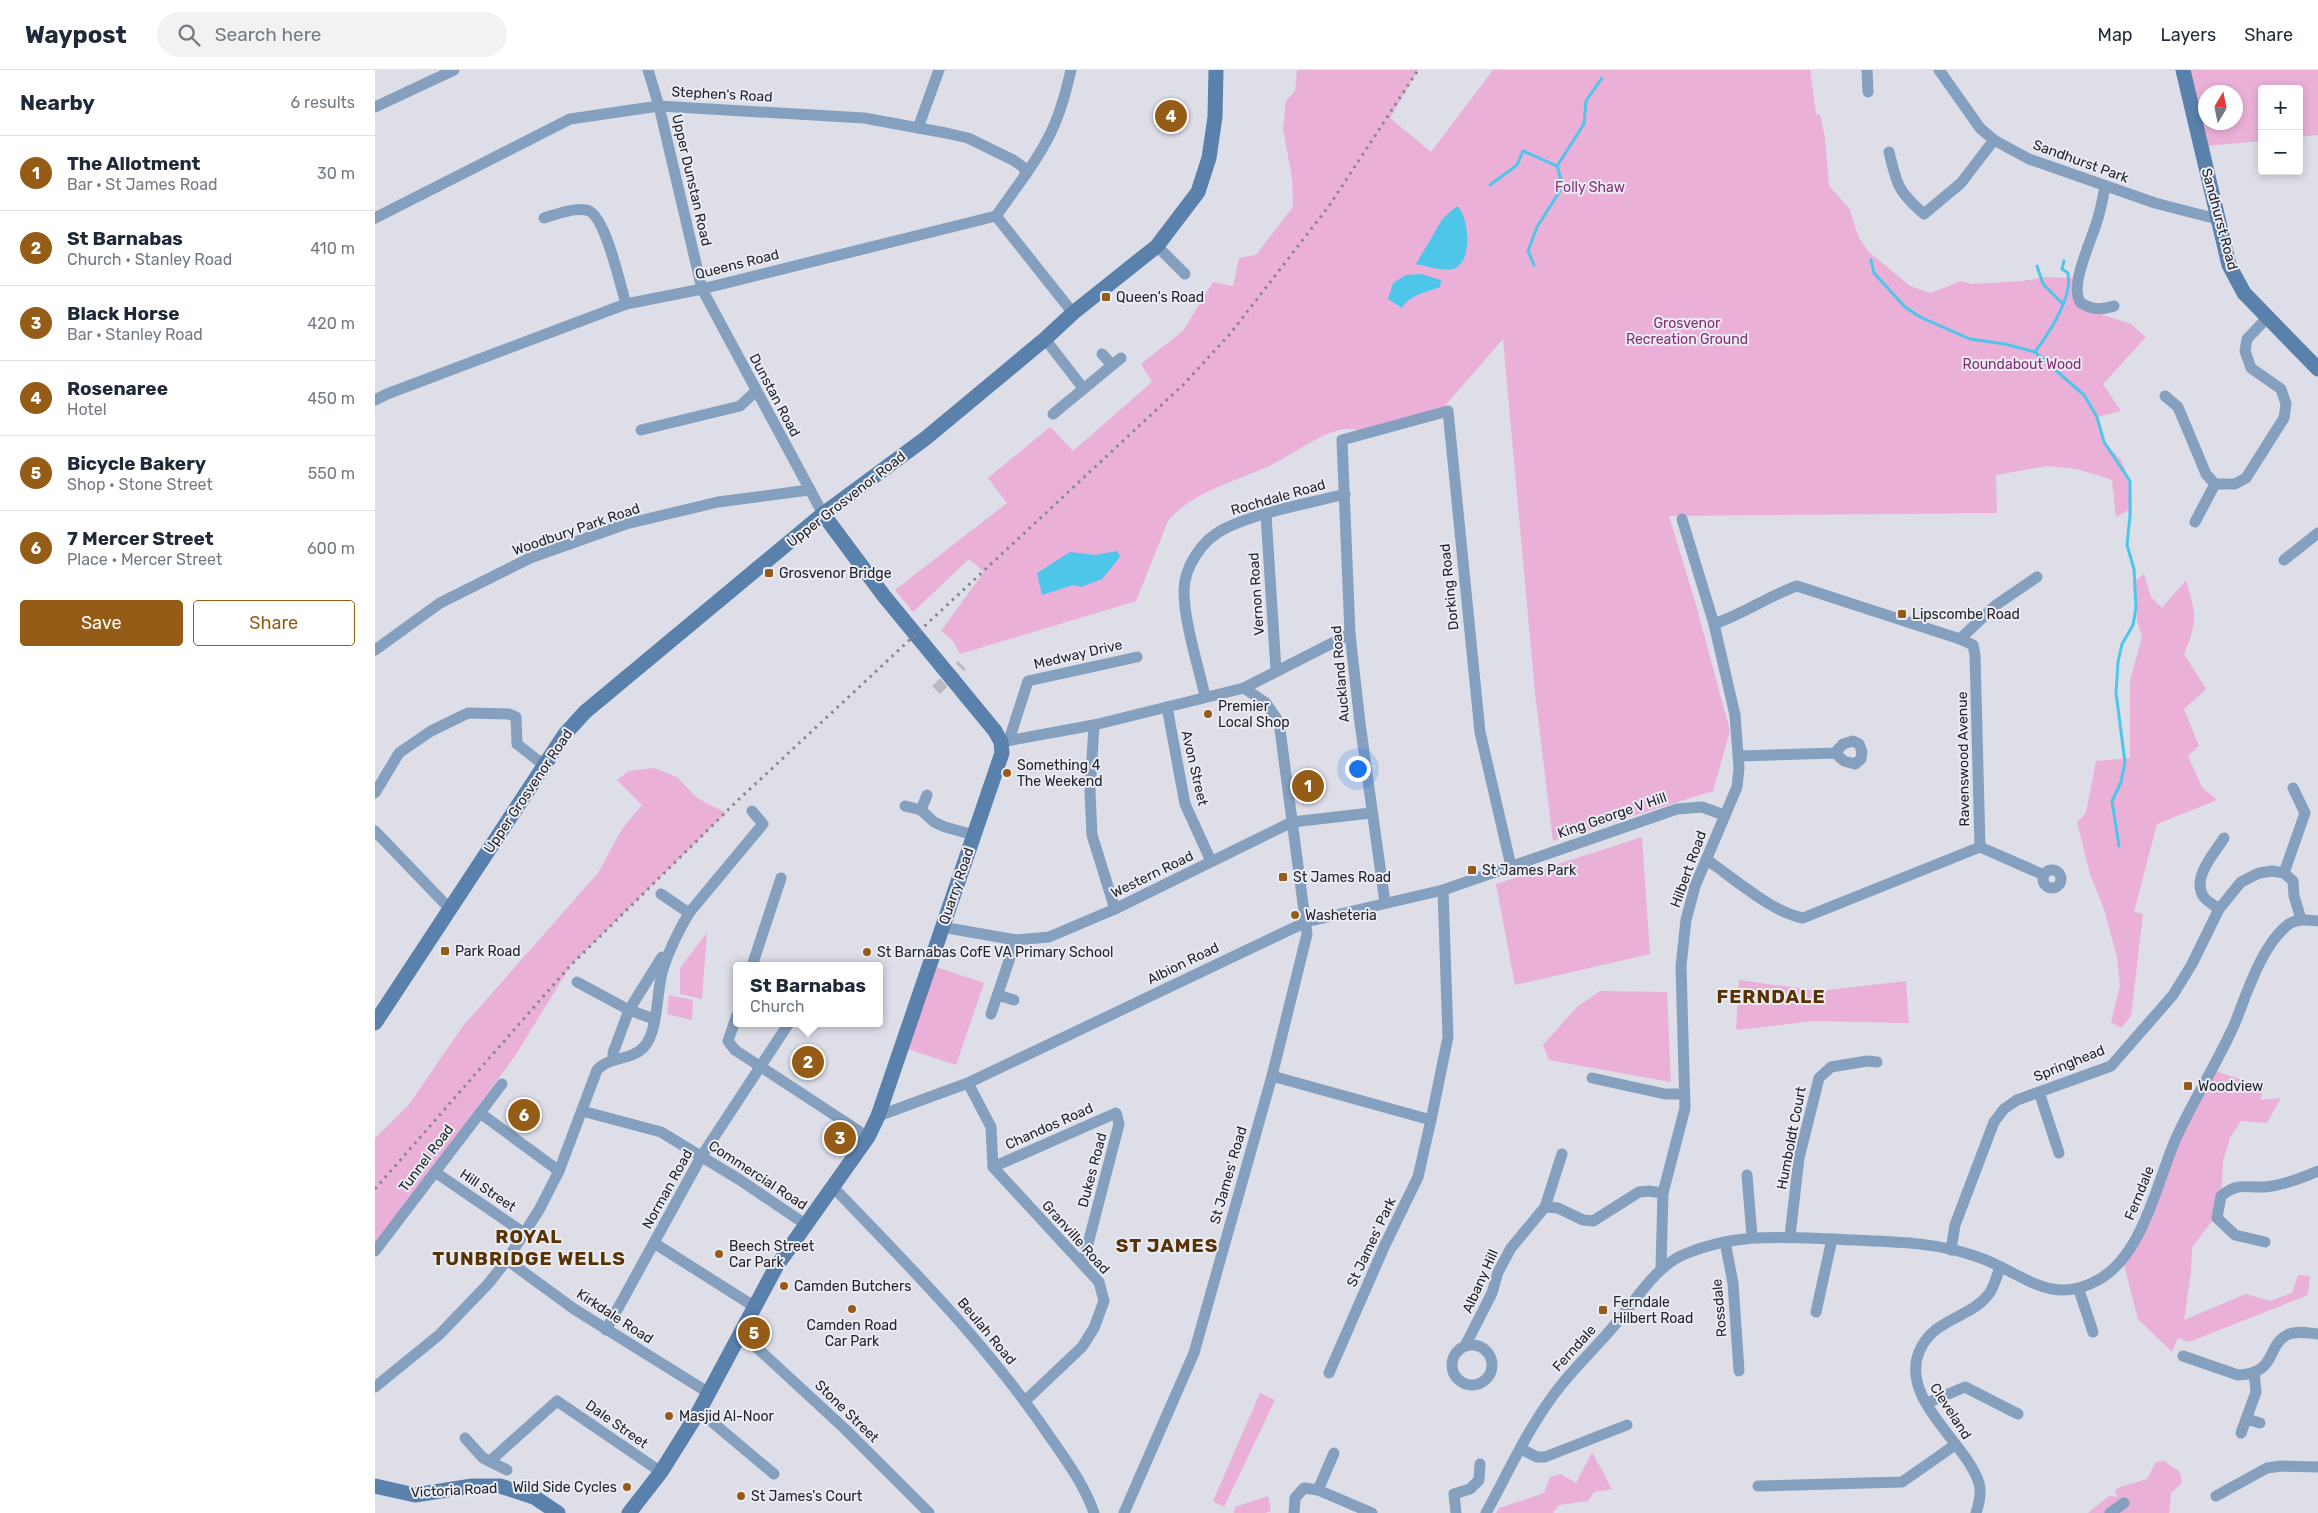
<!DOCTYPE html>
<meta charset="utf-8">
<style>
:root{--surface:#fff;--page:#f2f2f3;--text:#1f2937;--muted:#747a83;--line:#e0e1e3;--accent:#945c17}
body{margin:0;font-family:Rubik,sans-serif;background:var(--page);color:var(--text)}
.controls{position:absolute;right:15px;top:15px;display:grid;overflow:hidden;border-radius:5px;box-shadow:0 2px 8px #0003}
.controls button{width:45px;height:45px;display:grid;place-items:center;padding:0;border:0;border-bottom:1px solid var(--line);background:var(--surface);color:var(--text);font:25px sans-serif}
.compass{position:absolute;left:1823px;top:15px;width:45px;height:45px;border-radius:50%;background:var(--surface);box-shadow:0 2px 8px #0003;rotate:10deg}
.you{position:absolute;left:982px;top:698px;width:18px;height:18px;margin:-12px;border:4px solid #fff;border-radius:50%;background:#1a73e8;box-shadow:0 0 0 8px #1a73e833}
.badge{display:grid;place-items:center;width:32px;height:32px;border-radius:50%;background:var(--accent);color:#fff;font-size:16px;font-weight:700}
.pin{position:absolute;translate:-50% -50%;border:2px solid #fff;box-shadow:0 1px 5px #0006}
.popup{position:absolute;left:358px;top:892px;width:150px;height:65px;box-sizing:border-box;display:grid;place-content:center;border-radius:5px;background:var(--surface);filter:drop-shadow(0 1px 4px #0005);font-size:16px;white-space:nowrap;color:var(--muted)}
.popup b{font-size:19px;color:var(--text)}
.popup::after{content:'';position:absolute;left:50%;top:100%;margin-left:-10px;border:10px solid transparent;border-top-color:var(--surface)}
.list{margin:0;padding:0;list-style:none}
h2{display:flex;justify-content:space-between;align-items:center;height:65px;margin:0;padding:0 20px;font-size:21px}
h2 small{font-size:16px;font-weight:400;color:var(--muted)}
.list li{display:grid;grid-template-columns:32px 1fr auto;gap:15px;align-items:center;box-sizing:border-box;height:75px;padding:0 20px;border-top:1px solid var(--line)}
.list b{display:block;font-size:19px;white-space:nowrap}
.list p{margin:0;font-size:16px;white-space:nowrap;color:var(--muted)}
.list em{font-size:16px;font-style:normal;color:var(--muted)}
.actions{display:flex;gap:10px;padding:15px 20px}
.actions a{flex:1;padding:11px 0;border:1px solid var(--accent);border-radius:5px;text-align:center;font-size:18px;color:var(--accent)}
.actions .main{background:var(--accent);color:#fff}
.icon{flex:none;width:28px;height:28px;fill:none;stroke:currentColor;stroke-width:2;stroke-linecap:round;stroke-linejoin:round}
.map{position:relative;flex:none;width:1943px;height:1443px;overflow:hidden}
header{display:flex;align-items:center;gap:30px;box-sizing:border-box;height:70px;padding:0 25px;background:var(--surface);border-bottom:1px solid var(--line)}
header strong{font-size:24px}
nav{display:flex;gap:28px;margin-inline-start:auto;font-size:18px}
.search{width:350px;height:45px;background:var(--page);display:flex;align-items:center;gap:12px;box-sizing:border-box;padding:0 18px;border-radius:28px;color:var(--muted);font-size:19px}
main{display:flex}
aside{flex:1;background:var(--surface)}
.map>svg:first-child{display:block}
.green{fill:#eab0d8;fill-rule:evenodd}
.water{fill:#4dc6ea}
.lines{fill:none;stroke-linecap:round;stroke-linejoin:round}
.stream{stroke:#4dc6ea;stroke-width:3}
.street-tunnel{stroke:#b8b9c2;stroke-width:11;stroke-dasharray:11 5.5;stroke-linecap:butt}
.street{stroke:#85a0be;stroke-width:11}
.secondary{stroke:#5981ac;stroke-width:15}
.rail{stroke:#86868d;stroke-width:3;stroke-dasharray:2.5 5;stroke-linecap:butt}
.poi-dot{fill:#945c17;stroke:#eaecf5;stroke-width:2}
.labels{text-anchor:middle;stroke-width:4;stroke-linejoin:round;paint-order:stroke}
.street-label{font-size:14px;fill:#252529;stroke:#eaecf5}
.park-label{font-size:14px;fill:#892e74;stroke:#eaecf5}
.poi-label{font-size:14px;fill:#252529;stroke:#eaecf5;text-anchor:start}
.district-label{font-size:19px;font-weight:bold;letter-spacing:1px;fill:#583200;stroke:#eaecf5}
</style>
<header>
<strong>Waypost</strong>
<div class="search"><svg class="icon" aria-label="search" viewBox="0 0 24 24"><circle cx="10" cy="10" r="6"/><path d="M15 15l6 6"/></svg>Search here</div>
<nav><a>Map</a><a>Layers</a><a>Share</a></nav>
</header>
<main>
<aside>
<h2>Nearby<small>6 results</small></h2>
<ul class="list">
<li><span class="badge">1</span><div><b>The Allotment</b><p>Bar · St James Road</p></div><em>30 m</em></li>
<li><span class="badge">2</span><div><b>St Barnabas</b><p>Church · Stanley Road</p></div><em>410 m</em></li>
<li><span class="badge">3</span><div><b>Black Horse</b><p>Bar · Stanley Road</p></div><em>420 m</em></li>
<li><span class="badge">4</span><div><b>Rosenaree</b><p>Hotel</p></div><em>450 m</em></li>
<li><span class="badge">5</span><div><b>Bicycle Bakery</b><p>Shop · Stone Street</p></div><em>550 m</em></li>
<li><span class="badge">6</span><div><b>7 Mercer Street</b><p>Place · Mercer Street</p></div><em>600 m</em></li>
</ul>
<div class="actions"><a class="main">Save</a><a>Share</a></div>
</aside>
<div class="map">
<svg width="1943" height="1443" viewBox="0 0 1943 1443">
<rect width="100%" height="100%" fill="#dddee8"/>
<g class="green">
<path d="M922 0H1043L1015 48 1056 82 1118 0H1435L1441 44 1445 45 1450 68 1454 116 1474 138 1484 168 1494 182 1535 216 1556 223 1586 211 1597 214 1648 211 1670 207 1702 208 1713 240 1756 254 1771 267 1728 314 1746 341 1722 347 1729 372 1746 390 1755 411 1757 438 1741 447 1737 410 1702 399 1672 396 1621 405 1622 443 1294 446 1321 535 1355 661 1338 721 1178 771 1160 623 1128 269 1069 337 984 361C974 357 966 359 955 363 934 371 915 386 894 396 860 412 818 421 793 451L761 531 585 584 578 571 566 561 609 502 594 489 538 542 520 520 632 433 613 408 675 357 698 381 777 312 766 294 808 261 838 212 858 216 864 188 881 185 918 137 917 108 908 59 911 31 920 21Z"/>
<path d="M1811 0H1943V65L1924 67V19H1887V71L1831 76ZM1830 22H1860V52H1830Z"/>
<path d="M1769 504 1776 527 1787 538 1811 510C1821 545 1823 550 1809 584L1831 619 1809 639 1824 676 1813 686 1827 717 1842 730 1782 754 1759 842 1768 844 1756 946 1746 958 1736 952 1745 915 1742 887 1729 839 1715 804 1702 752 1711 743 1721 691 1755 688V610L1767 567 1762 551 1760 511Z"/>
<path d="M279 698 302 707 322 728 351 743 196 895 140 986 0 1176V1068L33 1036 88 956 223 803 247 759 267 735 242 710 254 701Z"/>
<path d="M1267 767 1275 884 1140 915 1121 814Z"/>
<path d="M332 863 327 929 305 924V898Z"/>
<path d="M561 897 609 913 581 995 533 979Z"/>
<path d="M1364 910 1444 921 1531 911 1534 953 1439 951 1361 960Z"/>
<path d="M1225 921 1292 922 1296 1012 1174 990 1168 975 1202 937Z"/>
<path d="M294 925 318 930 317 950 292 944Z"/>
<path d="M1840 1001 1889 1017 1885 1030 1906 1028 1892 1053 1866 1051 1855 1068 1848 1091 1847 1118 1842 1126 1838 1150 1817 1177 1816 1203 1809 1250 1871 1224 1895 1231 1917 1223 1923 1205 1935 1206 1933 1225 1814 1272 1803 1268 1797 1282 1763 1249 1749 1195 1805 1067Z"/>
<path d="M885 1323 900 1330 849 1437 838 1431Z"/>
<path d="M1217 1382 1237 1419 1219 1422 1213 1431 1184 1435 1178 1443H1121L1124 1438 1169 1423 1175 1407 1186 1404 1201 1413Z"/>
<path d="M1789 1391 1805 1402 1807 1413 1796 1423 1794 1443H1713L1734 1426 1744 1427 1740 1424 1742 1418 1772 1409 1781 1392Z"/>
<path d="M893 1426 896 1441 890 1443H859L860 1437Z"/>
</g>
<g class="water">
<path d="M1082 136C1094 147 1098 188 1081 198 1071 203 1052 196 1041 194L1068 148Z"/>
<path d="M1046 204 1066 210 1065 217C1052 222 1034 225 1027 238L1013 229 1018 213 1031 205Z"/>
<path d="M742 481 745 487 727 509 706 517 698 515 667 525 662 503 695 482 721 485Z"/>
</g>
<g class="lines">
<g class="stream">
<path d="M1182 96 1209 54 1211 31 1227 8"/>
<path d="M1115 115 1142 95 1148 81 1182 96 1188 116 1162 157 1153 181 1159 195"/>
<path d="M1496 190 1499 203 1530 237 1545 247 1595 269 1630 274 1660 282 1709 325 1722 347 1729 372 1755 411V446L1752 475 1759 499 1761 538 1758 555 1747 574 1743 592 1741 623 1750 692 1746 712 1737 731 1744 776"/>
<path d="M1662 196 1668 214 1687 233"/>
<path d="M1660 282C1674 263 1698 227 1693 203L1687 199 1689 191"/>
</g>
<path class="street-tunnel" d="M561 620 587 595"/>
<g class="street">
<path d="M273 0 284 36 327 219 448 444"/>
<path d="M1492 0 1493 22"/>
<path d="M1564 0 1605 58 1619 70 1654 89 1780 133 1842 149"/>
<path d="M0 37 79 0"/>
<path d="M543 58 564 0"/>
<path d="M1514 82C1522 116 1523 121 1549 144L1586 113 1619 70"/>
<path d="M651 104C677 67 686 44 696 0"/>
<path d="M1730 116C1728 128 1726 139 1722 151 1717 170 1693 217 1706 233 1718 240 1727 240 1739 236"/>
<path d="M0 148 195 49 284 36 489 48 571 63 593 68 638 90 648 97 651 104 621 146"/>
<path d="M169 148C182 144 197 138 211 140 230 142 245 215 251 234"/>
<path d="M782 176 810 204"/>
<path d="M670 269 708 318"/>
<path d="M727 284 737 295"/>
<path d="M1790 326 1803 337 1831 404 1840 414H1860L1871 408 1909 348 1911 334 1906 319 1876 298 1870 281 1872 269 1892 248"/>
<path d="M0 330 12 324 251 234 327 219 621 146 698 243"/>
<path d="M678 344 746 288"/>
<path d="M266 360 365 336 381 321"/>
<path d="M891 445 901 600"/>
<path d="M1820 452 1840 414"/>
<path d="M1909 490 1943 463"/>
<path d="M1585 569 1621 535 1662 507"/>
<path d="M0 580 65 533 155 488 251 454 343 432 434 420"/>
<path d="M869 618 975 564"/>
<path d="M830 626C823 595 809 552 809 521 809 497 827 470 849 459 882 442 932 434 970 424"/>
<path d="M792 637 810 734 836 791"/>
<path d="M719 655 715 722 717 765 740 839"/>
<path d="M634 670 653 611 762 587"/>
<path d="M626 672 719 655 869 618 891 633 904 652 932 864 897 1006 819 1283 749 1443"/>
<path d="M1364 686 1460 683 1468 674 1478 671 1484 674 1487 682 1486 689 1480 694 1469 691 1460 683"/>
<path d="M0 723 24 683 56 661 93 643 134 644 141 647 142 674 170 696"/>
<path d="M530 736 546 740 559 752 570 757 599 765"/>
<path d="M546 740 552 725"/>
<path d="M0 761 74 838"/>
<path d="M1605 777 1669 805"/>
<path d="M1332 790C1359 808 1396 842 1428 848L1605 777 1600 585 1598 575 1585 569 1422 516C1393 526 1369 544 1339 554"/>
<circle cx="1677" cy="809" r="9"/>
<path d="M1909 803 1930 743 1918 718"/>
<path d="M1010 833 985 653 975 564 967 370 1073 341 1105 662 1136 796"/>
<path d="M1844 839C1839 835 1831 831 1828 826 1817 807 1839 784 1849 768"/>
<path d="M314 843 388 754 377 741"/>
<path d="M567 857 641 870 674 867 740 839 917 752 996 743"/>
<path d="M377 896 406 808"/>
<path d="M202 912 254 940 279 949"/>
<path d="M623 925 639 930"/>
<path d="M616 944 641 870"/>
<path d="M362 945 353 971 360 980 493 1067"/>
<path d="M238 990V983L254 940 287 887"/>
<path d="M897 1006 1056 1050"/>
<path d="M1217 1008 1290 1024H1308"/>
<path d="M593 1013 616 1057 618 1097 724 1212 729 1231 719 1258 707 1277 651 1330"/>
<path d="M1664 1022 1684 1083"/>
<path d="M207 1041 286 1062 365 1110 430 1154"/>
<path d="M105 1043 184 1101"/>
<path d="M503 1046 593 1013 931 852 1068 820 1302 739 1327 737 1349 745"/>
<path d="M618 1097 741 1043 744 1054 708 1193"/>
<path d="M60 1102 149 1163"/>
<path d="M1372 1105 1377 1166"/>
<path d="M458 1117C534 1196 613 1275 675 1367 691 1390 710 1416 719 1443"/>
<path d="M1170 1137 1187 1084"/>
<path d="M1415 1166 1424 1088 1444 1008 1456 997 1492 991 1502 992"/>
<path d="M1350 1172 1358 1213 1364 1301"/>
<path d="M1890 1172 1860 1165 1842 1148 1846 1126C1864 1112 1869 1118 1890 1117 1908 1115 1927 1108 1943 1101"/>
<path d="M279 1173 380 1237"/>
<path d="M1576 1180 1580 1155 1619 1052 1629 1039 1642 1030 1736 996 1798 925 1817 894 1844 839 1866 812 1884 803 1897 801 1909 803 1918 811 1919 826 1926 849"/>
<path d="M0 1181 127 1014"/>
<path d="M132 1190 199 1239 334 1323"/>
<path d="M1286 1198 1288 1123 1310 1038 1306 896 1311 850 1320 816 1362 717 1364 698 1360 645 1339 554 1307 449"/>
<path d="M1704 1220 1718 1262"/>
<path d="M1441 1242 1457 1169"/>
<path d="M231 1260 326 1087 414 953"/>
<path d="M366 1263 470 1359 554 1443"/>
<circle cx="1097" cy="1295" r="20"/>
<path d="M1090 1276 1117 1223 1123 1202 1136 1178 1170 1137 1183 1138 1208 1150 1218 1151 1264 1122 1274 1121 1288 1123"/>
<path d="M1808 1286 1863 1305C1902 1304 1891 1276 1912 1265 1921 1260 1934 1263 1943 1264"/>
<path d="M954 1303 1009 1177 1043 1107 1056 1050 1073 967 1068 820"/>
<path d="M0 1317 64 1265 113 1214 132 1190 164 1140 184 1101 222 1000C234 986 256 991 269 977 284 960 281 921 288 899 294 880 304 860 314 843L286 824"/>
<path d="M1552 1333 1590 1317 1643 1344"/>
<path d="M324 1341 399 1404"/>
<path d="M1872 1349 1885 1353"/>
<path d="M1866 1363 1881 1322 1879 1302"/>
<path d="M90 1368 108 1388 132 1400"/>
<path d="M1146 1379 1162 1387H1170L1252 1355"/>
<path d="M959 1383 943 1420 997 1443"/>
<path d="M115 1391 182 1331 286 1402"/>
<path d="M1383 1416 1527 1412 1580 1375"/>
<path d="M1841 1426 1892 1398 1906 1396 1943 1397"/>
<path d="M919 1443 920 1428 929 1418 943 1420"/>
<path d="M1081 1443 1079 1424 1095 1419 1104 1410 1105 1394"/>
<path d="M1111 1443C1133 1403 1152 1360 1180 1323 1199 1297 1223 1276 1243 1251 1263 1227 1281 1196 1310 1184 1360 1163 1405 1167 1458 1169 1506 1172 1554 1170 1600 1186 1645 1200 1674 1238 1723 1210 1769 1185 1782 1110 1802 1066 1820 1027 1843 992 1860 953 1872 923 1887 874 1914 854 1923 848 1933 850 1943 851"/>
<path d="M1601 1443C1604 1434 1607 1423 1604 1413 1591 1372 1525 1330 1544 1282 1558 1248 1594 1249 1613 1225 1619 1218 1622 1205 1625 1197"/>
<path d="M1735 1443 1749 1433"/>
</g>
<g class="secondary">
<path d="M1808 0 1854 195 1869 223 1943 299"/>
<path d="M0 953 190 664 210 642 448 444 551 368 670 269 698 243 782 176 823 122 834 88 840 47 841 0"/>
<path d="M0 1416 40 1425 97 1416H125L159 1427 183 1443"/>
<path d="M254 1443 286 1402 324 1341 401 1197 493 1067 503 1046 627 683 626 672 620 661 509 526 448 444"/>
</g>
<path class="rail" d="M0 1119 194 897 361 732 809 314 855 264 954 136 1043 0"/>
</g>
<g class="poi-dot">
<rect x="726" y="222" width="10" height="10" rx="2.5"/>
<rect x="389" y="498" width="10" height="10" rx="2.5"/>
<rect x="1522" y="539" width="10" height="10" rx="2.5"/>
<circle cx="833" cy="644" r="5"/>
<circle cx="632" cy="703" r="5"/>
<rect x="1092" y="795" width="10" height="10" rx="2.5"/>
<rect x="903" y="802" width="10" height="10" rx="2.5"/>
<circle cx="920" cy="845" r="5"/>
<rect x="65" y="876" width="10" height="10" rx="2.5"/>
<circle cx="492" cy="882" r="5"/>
<rect x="1808" y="1011" width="10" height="10" rx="2.5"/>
<circle cx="344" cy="1184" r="5"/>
<circle cx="409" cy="1216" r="5"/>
<circle cx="477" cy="1239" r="5"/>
<rect x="1223" y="1235" width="10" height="10" rx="2.5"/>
<circle cx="294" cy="1346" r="5"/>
<circle cx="252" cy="1417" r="5"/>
<circle cx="366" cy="1426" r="5"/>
</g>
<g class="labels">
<g class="street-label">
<text transform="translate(347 24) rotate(3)" y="5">Stephen's Road</text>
<text transform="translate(1706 91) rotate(20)" y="5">Sandhurst Park</text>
<text transform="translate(317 110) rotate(77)" y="5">Upper Dunstan Road</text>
<text transform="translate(1845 149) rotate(75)" y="5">Sandhurst Road</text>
<text transform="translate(362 194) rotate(-14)" y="5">Queens Road</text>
<text transform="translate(400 325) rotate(62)" y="5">Dunstan Road</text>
<text transform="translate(903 427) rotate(-16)" y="5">Rochdale Road</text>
<text transform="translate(471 429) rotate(-38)" y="5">Upper Grosvenor Road</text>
<text transform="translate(201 459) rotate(-19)" y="5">Woodbury Park Road</text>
<text transform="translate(1074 517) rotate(-96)" y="5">Dorking Road</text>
<text transform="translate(881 524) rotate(-94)" y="5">Vernon Road</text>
<text transform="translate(703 584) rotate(-13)" y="5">Medway Drive</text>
<text transform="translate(965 604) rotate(-95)" y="5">Auckland Road</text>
<text transform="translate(1588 689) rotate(-91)" y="5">Ravenswood Avenue</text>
<text transform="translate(820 698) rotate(77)" y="5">Avon Street</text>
<text transform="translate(153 721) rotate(-56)" y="5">Upper Grosvenor Road</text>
<text transform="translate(1237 745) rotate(-19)" y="5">King George V Hill</text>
<text transform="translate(1313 799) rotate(-70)" y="5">Hilbert Road</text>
<text transform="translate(777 804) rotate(-26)" y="5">Western Road</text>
<text transform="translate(581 816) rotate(-71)" y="5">Quarry Road</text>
<text transform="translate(808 893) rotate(-26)" y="5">Albion Road</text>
<text transform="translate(1694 993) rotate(-22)" y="5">Springhead</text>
<text transform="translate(674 1056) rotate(-24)" y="5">Chandos Road</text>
<text transform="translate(1416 1068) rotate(-79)" y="5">Humboldt Court</text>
<text transform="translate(51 1088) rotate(-53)" y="5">Tunnel Road</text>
<text transform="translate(717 1100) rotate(-75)" y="5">Dukes Road</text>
<text transform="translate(383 1105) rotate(33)" y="5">Commercial Road</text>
<text transform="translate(853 1105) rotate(-74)" y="5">St James' Road</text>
<text transform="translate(292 1119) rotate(-61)" y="5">Norman Road</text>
<text transform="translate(113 1120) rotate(34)" y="5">Hill Street</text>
<text transform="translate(1764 1123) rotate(-68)" y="5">Ferndale</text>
<text transform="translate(701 1167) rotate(48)" y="5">Granville Road</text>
<text transform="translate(996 1172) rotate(-65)" y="5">St James' Park</text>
<text transform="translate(1105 1211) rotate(-66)" y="5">Albany Hill</text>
<text transform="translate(1344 1238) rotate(-95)" y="5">Rossdale</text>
<text transform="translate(240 1246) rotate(33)" y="5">Kirkdale Road</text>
<text transform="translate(612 1261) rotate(50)" y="5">Beulah Road</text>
<text transform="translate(1199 1278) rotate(-48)" y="5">Ferndale</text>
<text transform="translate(472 1341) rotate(44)" y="5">Stone Street</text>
<text transform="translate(1576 1341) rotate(57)" y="5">Cleveland</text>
<text transform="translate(242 1354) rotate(35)" y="5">Dale Street</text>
<text transform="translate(79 1420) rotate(-3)" y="5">Victoria Road</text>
</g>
<g class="park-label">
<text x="1215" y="122">Folly Shaw</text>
<text x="1312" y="258">Grosvenor<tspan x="1312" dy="16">Recreation Ground</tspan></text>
<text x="1647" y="299">Roundabout Wood</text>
</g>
<g class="poi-label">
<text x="741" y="232">Queen's Road</text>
<text x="404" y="508">Grosvenor Bridge</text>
<text x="1537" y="549">Lipscombe Road</text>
<text x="843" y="641">Premier<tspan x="843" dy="16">Local Shop</tspan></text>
<text x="642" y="700">Something 4<tspan x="642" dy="16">The Weekend</tspan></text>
<text x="1107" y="805">St James Park</text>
<text x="918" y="812">St James Road</text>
<text x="930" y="850">Washeteria</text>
<text x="80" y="886">Park Road</text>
<text x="502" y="887">St Barnabas CofE VA Primary School</text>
<text x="1823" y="1021">Woodview</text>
<text x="354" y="1181">Beech Street<tspan x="354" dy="16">Car Park</tspan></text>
<text x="419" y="1221">Camden Butchers</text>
<text x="1238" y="1237">Ferndale<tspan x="1238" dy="16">Hilbert Road</tspan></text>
<text x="477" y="1260" text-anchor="middle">Camden Road<tspan x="477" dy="16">Car Park</tspan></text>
<text x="304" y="1351">Masjid Al-Noor</text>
<text x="242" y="1422" text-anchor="end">Wild Side Cycles</text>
<text x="376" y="1431">St James's Court</text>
</g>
<g class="district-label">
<text x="1396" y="933">FERNDALE</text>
<text x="154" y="1173">ROYAL<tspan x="154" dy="22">TUNBRIDGE WELLS</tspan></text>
<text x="792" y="1182">ST JAMES</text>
</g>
</g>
</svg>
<div class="controls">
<button>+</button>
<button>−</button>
</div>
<svg class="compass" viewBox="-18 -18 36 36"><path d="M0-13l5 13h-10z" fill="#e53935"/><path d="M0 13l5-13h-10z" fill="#747a83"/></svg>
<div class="you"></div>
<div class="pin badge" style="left:933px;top:716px">1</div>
<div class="pin badge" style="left:433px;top:992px">2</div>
<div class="popup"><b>St Barnabas</b>Church</div>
<div class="pin badge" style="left:465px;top:1068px">3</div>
<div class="pin badge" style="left:796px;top:46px">4</div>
<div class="pin badge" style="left:379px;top:1263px">5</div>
<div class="pin badge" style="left:149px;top:1045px">6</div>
</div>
</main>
